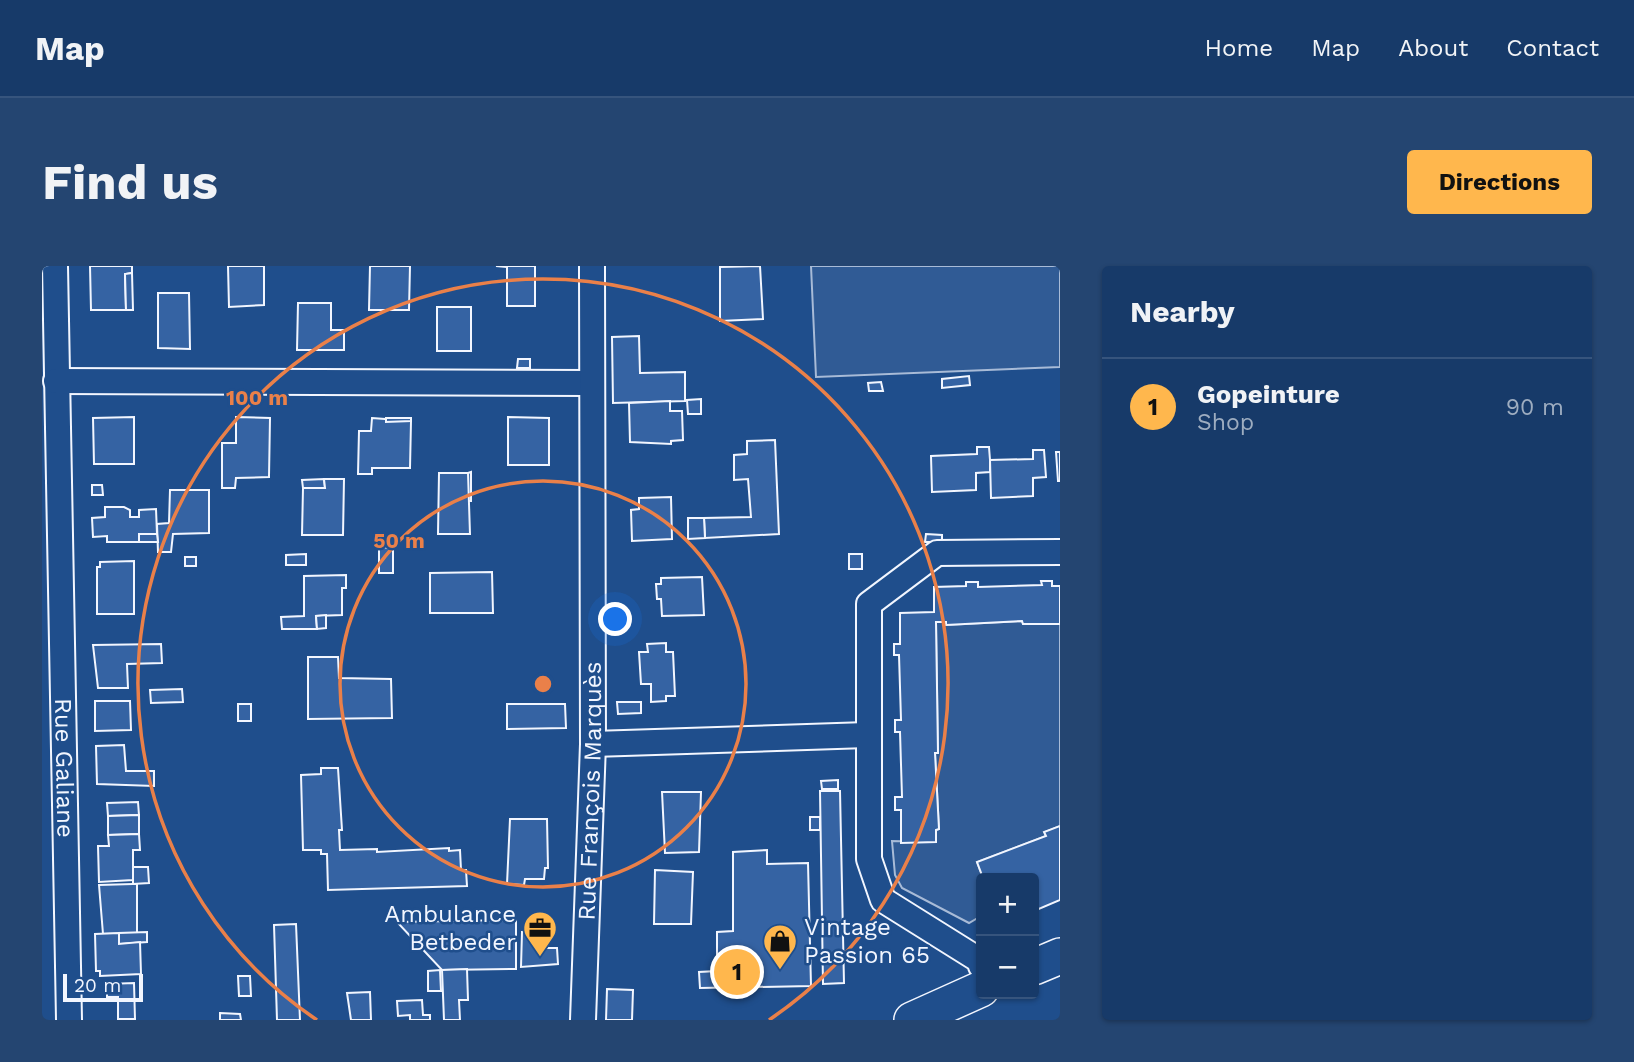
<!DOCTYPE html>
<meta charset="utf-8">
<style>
:root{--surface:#173a69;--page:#244571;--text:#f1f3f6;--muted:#9eadc0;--line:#36547d;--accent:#ffb74d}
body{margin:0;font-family:"Work Sans",sans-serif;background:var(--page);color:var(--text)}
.controls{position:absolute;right:21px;bottom:21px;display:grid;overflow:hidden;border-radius:7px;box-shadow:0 2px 5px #0004}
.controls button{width:63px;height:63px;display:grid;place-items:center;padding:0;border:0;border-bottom:2px solid var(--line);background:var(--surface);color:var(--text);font:35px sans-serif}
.scale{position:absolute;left:21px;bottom:18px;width:80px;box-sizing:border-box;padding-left:7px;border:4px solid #f2f6ff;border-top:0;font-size:19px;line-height:24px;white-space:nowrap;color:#f2f6ff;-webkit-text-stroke:5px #1f4e8c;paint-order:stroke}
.you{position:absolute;left:574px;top:354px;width:24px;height:24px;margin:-18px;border:5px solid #fff;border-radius:50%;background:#1a73e8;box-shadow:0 0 0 10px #1a73e833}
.badge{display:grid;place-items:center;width:46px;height:46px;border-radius:50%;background:var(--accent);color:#111;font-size:23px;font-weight:700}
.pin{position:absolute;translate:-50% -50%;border:4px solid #fff;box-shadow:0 2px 7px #0006}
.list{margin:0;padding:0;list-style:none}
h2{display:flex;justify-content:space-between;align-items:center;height:91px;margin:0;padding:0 28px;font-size:30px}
h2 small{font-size:23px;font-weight:400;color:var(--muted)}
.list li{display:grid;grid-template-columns:46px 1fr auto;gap:21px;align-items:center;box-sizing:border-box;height:98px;padding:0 28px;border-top:2px solid var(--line)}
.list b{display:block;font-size:26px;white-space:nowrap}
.list p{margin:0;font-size:23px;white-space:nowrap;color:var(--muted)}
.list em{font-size:23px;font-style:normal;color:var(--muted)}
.map{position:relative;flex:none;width:1018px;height:754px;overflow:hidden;border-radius:7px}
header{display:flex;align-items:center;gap:42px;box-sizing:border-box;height:98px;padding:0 35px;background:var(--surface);border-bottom:2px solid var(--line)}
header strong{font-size:33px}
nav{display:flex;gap:38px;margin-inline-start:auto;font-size:24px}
.intro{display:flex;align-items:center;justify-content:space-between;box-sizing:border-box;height:168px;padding:0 42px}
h1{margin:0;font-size:49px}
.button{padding:18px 32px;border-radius:7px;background:var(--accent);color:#111;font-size:24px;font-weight:700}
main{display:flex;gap:42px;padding:0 42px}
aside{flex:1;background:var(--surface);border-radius:7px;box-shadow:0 2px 5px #0004}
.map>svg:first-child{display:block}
.built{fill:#305b95;stroke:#a8bbd7;stroke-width:2}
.building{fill:#3563a3;stroke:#f2f6ff;stroke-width:2}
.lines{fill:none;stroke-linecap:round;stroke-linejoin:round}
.minor-casing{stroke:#f2f6ff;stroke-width:28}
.secondary-casing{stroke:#f2f6ff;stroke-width:38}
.minor{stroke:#1f4e8c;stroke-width:24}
.secondary{stroke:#1f4e8c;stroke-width:35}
.ring{fill:none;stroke:#ea8049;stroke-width:3.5}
.labels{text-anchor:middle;stroke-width:5;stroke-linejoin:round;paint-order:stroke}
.street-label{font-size:24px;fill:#f2f6ff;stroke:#1f4e8c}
.poi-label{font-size:24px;fill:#f2f6ff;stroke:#1f4e8c;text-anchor:end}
.centre{fill:#ea8049;stroke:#1f4e8c;stroke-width:3.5}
.ring-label{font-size:21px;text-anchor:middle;font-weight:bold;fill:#ea8049;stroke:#1f4e8c;stroke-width:5;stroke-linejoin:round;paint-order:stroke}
</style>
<header>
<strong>Map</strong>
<nav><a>Home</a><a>Map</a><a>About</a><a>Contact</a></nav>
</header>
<div class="intro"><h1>Find us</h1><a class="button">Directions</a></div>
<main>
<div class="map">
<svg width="1018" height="754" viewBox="0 0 1018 754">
<rect width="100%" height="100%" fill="#1f4e8c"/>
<g class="built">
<path d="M769 0H1018V101L774 111Z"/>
<path d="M980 355 981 358H1018V560L1003 566 1004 570 935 596 941 612 939 650 927 657 860 622 853 609 850 575 893 576 894 564 897 563 893 487H896L894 356H904L905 359Z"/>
</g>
<g class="building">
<path d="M48 0H90V7L83 8 84 44H49Z"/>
<path d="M186 0H222V39L187 41Z"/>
<path d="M328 0H368L367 44H327Z"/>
<path d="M454 0H493V40H465V1Z"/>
<path d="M718 0 721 53 678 55V1Z"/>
<path d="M90 7 91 44H84L83 8Z"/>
<path d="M116 27H147L148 83 116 82Z"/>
<path d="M256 37H289V64H302V84H255Z"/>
<rect x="395" y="41" width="34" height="44"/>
<path d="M597 70 598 107 643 106V135L571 137 570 71Z"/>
<path d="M476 93H488V102H475Z"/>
<path d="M927 110 928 119 900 122V113Z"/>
<path d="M839 116 841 125H827L826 117Z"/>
<path d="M659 133V148H646L645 134Z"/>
<path d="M628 135V145H640L641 174 629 175V178L588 176 587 137Z"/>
<path d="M92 151V198H52L51 152Z"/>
<path d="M194 151 228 152 227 211 194 212 193 222H180V177H194Z"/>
<path d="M466 151 507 152V199H466Z"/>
<path d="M330 152 369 155 368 202H330V208H316L317 165H329Z"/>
<path d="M344 152H369V155L344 156Z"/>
<path d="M733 174 737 268 663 272 662 252 709 251 706 213 692 214V189L705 188V175Z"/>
<path d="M935 181H947L948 194V206L934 207V224L890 226 889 190 935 188Z"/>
<path d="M991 184H1002L1004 211 991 212V230L949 232 948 194 991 193Z"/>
<path d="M1014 186H1018V215H1016Z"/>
<path d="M429 206V235H426V207Z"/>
<path d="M397 207H426L428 268H396Z"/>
<path d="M282 213 283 222H261L260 214Z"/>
<path d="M282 213H302L301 269H260L261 222H283Z"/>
<path d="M50 219H60L61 229H50Z"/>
<path d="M128 224H167V267L131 268 129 286H116L115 258 127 257Z"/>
<path d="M629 231 630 273 590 275 589 244 597 243V232Z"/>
<path d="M63 241H82L88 244V251H97V244L114 243 115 268H97V276H65V270L51 271 50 252 63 251Z"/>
<path d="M646 252H662L663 272 646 273Z"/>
<path d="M97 268H115L116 276H97Z"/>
<path d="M884 268 900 269V276H883Z"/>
<path d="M351 281V307H337V282Z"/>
<path d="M264 288V299H244V289Z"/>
<rect x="807" y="288" width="13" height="15"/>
<rect x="143" y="291" width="11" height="9"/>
<path d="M92 295V348H55V301H58V296Z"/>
<path d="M450 306 451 347H388V307Z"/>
<path d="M304 309V322H300V349L274 350 275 363H240L239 351 262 350V310Z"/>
<path d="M660 311 662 349 620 350 619 333H615L614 318H619V312Z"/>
<path d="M999 315H1010V320H1018V358H981L980 355 904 359V356H894L896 487H893L897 563 894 564V576L859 577V544H853V531H860L858 466H853V454H859L857 389H852V378H858V347L892 346V321L924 320V316H936V321L1000 319Z"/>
<path d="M284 349V362L275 363 274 350Z"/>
<path d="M624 377V386H631L633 430H624V435L609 436V418H599L597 386H606L605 378Z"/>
<path d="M119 378 120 397 85 398 86 422H56L51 379Z"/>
<path d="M266 391H296L297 412 349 413 350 452 266 453Z"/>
<path d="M140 423 141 436 109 437 108 424Z"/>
<path d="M53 435H88L89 464 53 465Z"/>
<path d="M575 436H599V447L576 448Z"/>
<rect x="196" y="438" width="13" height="17"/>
<path d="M465 438H523L524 462 465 463Z"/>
<path d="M82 479 84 505H112V520L55 518 54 480Z"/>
<path d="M279 502H296L300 564H297L298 584 335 583V586L407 582V585L418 584 419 604H424L425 620 286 624 285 588H279V584H261L259 509 279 508Z"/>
<path d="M796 514V523H780L779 515Z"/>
<path d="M778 525H798L802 717 781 718Z"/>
<path d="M620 526H659L657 586 623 587Z"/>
<path d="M96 536 97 549 66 550 65 537Z"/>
<path d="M97 549V568L66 569V550Z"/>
<rect x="768" y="551" width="10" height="13"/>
<path d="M468 553H505L506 602H503L502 613H483L482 619 465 618Z"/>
<path d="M1018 560V634L992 645V612H941L935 596 1004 570 1002 566Z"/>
<path d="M97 568 98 584H91V614L57 616 56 580H67L66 569Z"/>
<path d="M725 584V598L766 597 769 720 658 722 657 706 675 705V666L691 665V586Z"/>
<path d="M91 601H106L107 617 91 618Z"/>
<path d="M613 604 651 606 649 658H612Z"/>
<path d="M91 618H95V667L61 668 57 619Z"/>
<path d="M474 654V703L400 704 355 656Z"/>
<path d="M254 658 258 754H235L232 659Z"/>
<path d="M498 665 499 682H515L516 698 479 701 480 666Z"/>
<path d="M105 666V676L77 678V667Z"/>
<path d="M77 667V678L98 676 99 708 58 710V705H54L53 668Z"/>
<path d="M425 703 426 734H417L418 754H402L400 704Z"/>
<path d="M398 704 399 725H386V705Z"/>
<path d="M196 710H208L209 730H197Z"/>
<path d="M92 717 93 753H76V731H65V718Z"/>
<path d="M565 723 591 724 590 754H564Z"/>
<path d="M328 726 329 754H309L305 727Z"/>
<path d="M380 734 381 749H388V754H368V749L356 750 355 735Z"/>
<path d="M178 747 198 748 199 754H178Z"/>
</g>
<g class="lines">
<g class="minor-casing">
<g id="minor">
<path id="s1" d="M13 0 27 754"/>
<path d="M14 115 548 117"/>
<path d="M551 478 825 469"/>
<path d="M939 700 937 694 841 634 827 593V338L895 287 1018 286"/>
<path id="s2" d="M541 754 551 478 550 0"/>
</g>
</g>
<g class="secondary-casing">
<g id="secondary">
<path d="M992 701 1018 690"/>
<path d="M870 754 939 723"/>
</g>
</g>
<use href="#minor" class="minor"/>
<use href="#secondary" class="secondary"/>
</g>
<g class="ring">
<circle cx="501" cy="418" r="203"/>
<path d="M275 754A405 405 0 1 1 727 754"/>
</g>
<defs>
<g id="office-pin" transform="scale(1.75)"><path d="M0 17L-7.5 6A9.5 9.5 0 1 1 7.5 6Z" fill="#ffb74d" stroke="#1f4e8c"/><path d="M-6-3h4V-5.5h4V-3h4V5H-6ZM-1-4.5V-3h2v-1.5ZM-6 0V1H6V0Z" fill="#111"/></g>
<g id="shop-pin" transform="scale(1.75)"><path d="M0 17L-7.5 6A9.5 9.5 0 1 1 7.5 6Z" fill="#ffb74d" stroke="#1f4e8c"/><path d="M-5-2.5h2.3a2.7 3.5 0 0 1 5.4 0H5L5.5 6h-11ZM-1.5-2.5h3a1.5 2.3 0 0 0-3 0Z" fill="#111"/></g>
</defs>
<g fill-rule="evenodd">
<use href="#office-pin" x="498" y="662"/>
<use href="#shop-pin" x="738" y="675"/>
</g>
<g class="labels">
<g class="street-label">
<text dy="8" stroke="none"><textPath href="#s1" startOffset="502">Rue Galiane</textPath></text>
<text dy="8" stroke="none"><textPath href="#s2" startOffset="229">Rue François Marquès</textPath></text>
</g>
<g class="poi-label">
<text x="474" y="656">Ambulance<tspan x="474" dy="28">Betbeder</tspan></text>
<text x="762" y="669" text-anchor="start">Vintage<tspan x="762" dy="28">Passion 65</tspan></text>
</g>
</g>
<circle cx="501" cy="418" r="10" class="centre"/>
<g class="ring-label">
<text x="215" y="139">100 m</text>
<text x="357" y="282">50 m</text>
</g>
</svg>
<div class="controls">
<button>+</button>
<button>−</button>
</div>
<div class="scale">20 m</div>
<div class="you"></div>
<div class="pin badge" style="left:695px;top:706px">1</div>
</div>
<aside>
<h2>Nearby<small></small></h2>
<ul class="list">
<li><span class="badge">1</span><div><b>Gopeinture</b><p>Shop</p></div><em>90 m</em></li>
</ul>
</aside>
</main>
